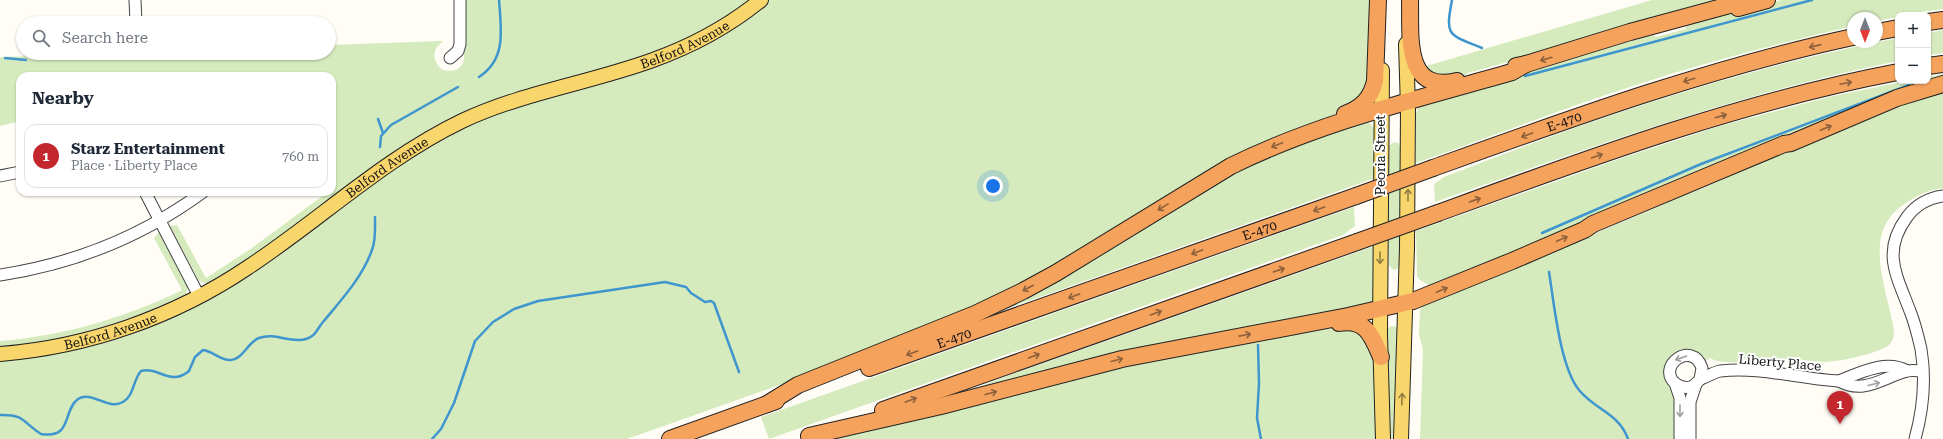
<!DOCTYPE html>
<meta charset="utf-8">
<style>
:root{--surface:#fff;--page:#f6f6f7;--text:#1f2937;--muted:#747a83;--line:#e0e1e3;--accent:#c4262e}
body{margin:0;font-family:"Roboto Serif",serif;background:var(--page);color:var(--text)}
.controls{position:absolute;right:12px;top:12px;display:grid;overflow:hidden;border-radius:8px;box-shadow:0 1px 3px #0004}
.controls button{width:36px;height:36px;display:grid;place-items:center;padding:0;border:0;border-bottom:1px solid var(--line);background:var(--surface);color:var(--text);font:20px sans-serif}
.compass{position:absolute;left:1847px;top:12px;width:36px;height:36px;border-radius:50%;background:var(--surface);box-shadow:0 1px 3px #0004;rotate:180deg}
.you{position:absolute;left:993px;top:186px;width:14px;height:14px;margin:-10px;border:3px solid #fff;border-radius:50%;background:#1a73e8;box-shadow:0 0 0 6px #1a73e833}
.badge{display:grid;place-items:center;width:26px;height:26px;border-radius:50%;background:var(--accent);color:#fff;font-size:13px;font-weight:700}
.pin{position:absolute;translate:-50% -33px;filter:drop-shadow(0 1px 2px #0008)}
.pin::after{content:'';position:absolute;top:21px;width:14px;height:12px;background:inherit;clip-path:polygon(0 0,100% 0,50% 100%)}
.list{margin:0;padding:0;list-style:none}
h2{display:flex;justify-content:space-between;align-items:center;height:52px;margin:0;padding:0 16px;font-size:17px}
h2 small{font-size:13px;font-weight:400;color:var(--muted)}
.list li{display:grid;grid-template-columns:26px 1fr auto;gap:12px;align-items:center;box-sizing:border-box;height:64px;margin:0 8px 8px;padding:0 8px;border:1px solid var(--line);border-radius:12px}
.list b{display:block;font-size:15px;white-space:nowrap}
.list p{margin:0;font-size:13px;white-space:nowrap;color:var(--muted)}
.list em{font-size:13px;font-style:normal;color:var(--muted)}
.icon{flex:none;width:22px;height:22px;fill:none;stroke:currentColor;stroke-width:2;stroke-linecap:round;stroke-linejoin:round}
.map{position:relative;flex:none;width:1943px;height:439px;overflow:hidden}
.search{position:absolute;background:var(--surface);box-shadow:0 1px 3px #0004;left:16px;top:16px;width:320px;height:44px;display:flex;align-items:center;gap:10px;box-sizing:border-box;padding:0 14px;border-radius:22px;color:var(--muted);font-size:15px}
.panel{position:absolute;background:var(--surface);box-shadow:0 1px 3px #0004;left:16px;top:72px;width:320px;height:124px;border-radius:12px}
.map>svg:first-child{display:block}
.green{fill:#d5ebbd}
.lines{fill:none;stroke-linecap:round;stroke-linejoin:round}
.stream{stroke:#3f96cf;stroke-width:2.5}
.minor-casing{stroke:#444;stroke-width:13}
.major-casing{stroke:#222;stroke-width:16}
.highway-casing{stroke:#222;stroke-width:18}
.minor{stroke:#fff;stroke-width:11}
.major{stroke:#f9d66b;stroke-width:14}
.highway{stroke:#f5a25d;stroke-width:16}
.highway-bridge-casing{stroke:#222;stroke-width:18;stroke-linecap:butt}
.highway-bridge{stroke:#f5a25d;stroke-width:16}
.oneway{stroke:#8e613b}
.oneway2{stroke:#917d42}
.oneway3{stroke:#a0a0a0}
.labels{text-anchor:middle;stroke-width:4;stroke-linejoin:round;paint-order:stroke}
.street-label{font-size:13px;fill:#111;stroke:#fff}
</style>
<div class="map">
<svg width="1943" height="439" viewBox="0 0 1943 439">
<rect width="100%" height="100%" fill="#fffdf5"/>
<g class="green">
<path d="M464 0H750C717 24 682 43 643 56 581 77 517 87 457 116 365 161 296 236 207 284L199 281 170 226 177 225 206 278 252 248 328 192H332V76H242L240 74 238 76H20V121L0 126V57L138 53H329V45L441 41 443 42C431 49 432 62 443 70 452 72 460 71 464 61Z"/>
<path d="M770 0H1376L1370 87 1340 113 1274 137 1228 159 1080 252 984 305 816 372 627 439H0V359L139 330 416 153 469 125 751 15Z"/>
<path d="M1652 0H1731L1468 73 1461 78 1444 80 1423 67Z"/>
<path d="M1781 0H1943V9L1898 15V17L1877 21V18H1853V26C1781 43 1709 61 1639 84 1564 108 1490 137 1416 163V113L1420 104 1518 76 1565 59 1653 35 1656 37 1686 29V25Z"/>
<path d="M1943 30V53L1928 55V33Z"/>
<path d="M1898 38V61C1739 93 1588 148 1435 202L1434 184 1444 177C1591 119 1743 68 1898 38Z"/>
<path d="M1943 74V79L1691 179 1427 287 1428 285 1419 279 1417 276 1416 231 1622 158 1720 126 1829 97 1906 81H1928V77Z"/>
<path d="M1943 88V188C1929 190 1917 195 1906 203 1859 232 1888 289 1894 331 1894 337 1893 341 1889 345 1880 353 1838 362 1825 362 1811 362 1798 358 1785 359 1770 359 1722 367 1710 358L1706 361C1689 344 1668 347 1665 372L1675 392 1676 439H1420L1423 350 1419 334 1420 310 1424 305 1656 208 1673 199 1704 188 1811 141Z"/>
<path d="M1361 122 1369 123 1375 129V178L989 315 1246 165Z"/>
<path d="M1394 142 1398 143 1400 146V265L1396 270 1392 269 1389 265V146Z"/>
<path d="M1354 207 1355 226 1343 235 769 439 761 417Z"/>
<path d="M159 232 188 287 186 295C126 323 66 341 0 347V341C63 336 125 318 182 290L154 238Z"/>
<path d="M1375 246V299L1373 303 968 393V391L1013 374Z"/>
<path d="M1391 326 1397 327 1399 330 1396 439H1388L1386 330Z"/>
<path d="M1337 327 1362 332 1375 362 1378 439H830L1115 368Z"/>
</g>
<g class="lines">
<g class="stream">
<path d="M1452 0C1445 37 1448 34 1482 48"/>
<path d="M5 58 26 60"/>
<path d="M1525 76 1812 0"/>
<path d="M479 77C507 59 501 29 499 0"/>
<path d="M378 119 383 133"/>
<path d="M380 147 381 136 391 125 458 87"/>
<path d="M1542 233 1701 164 1909 85"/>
<path d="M1549 272C1554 303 1560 367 1579 390 1595 410 1619 413 1628 439"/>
<path d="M1258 345 1259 383 1257 418 1261 439"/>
<path d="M0 415C25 414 23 423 41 434 73 439 62 411 78 399 92 390 108 411 123 402 134 396 133 380 141 371 159 366 170 387 189 371L195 357 203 350C213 351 220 361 231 360 243 359 248 342 259 338 276 332 290 344 306 339 316 336 317 329 323 322 341 300 362 278 372 250 376 240 375 228 375 217"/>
<path d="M432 439 441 429 454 403 475 341 493 322 514 309 538 301 665 282 686 287 691 293 705 302 711 301 714 303 739 372"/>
</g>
<g class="minor-casing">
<g id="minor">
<path d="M135 0 136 23"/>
<path d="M450 58 458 51 460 44V0"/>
<path d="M0 176 20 172"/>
<path d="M145 192 199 296"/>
<path d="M0 275C73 264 143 236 203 192"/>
<path d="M1700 379 1702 368C1692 339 1655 367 1676 384 1680 387 1686 388 1691 387 1696 385 1698 380 1703 378 1708 376 1715 372 1720 371 1759 366 1800 379 1839 381 1864 395 1884 377 1907 371 1912 370 1918 371 1923 371"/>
<path d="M1839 381C1859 373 1886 359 1907 371"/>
<path d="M1675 383 1680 398V439"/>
<path d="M1690 439V402L1696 384"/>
<path d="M1915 439C1923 410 1926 379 1921 349 1918 336 1915 323 1910 311 1897 276 1881 252 1907 217 1916 205 1928 198 1943 196"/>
</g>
</g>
<g class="major-casing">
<g id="major">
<path d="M1382 70 1380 335 1383 439"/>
<path id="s1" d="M0 354C88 347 174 317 247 268 320 220 383 159 462 121 524 92 590 83 653 60 692 46 729 26 761 0"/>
<path d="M1401 439 1407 248 1408 108 1406 44"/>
</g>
</g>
<g class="highway-casing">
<g id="highway">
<path d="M1410 0C1411 34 1403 94 1457 81"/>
<path d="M1738 8 1767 0"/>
<path d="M1928 22 1943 20"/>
<path d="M1877 32 1898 28"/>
<path d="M1516 66 1526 64 1630 32 1748 0"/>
<path d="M1928 66 1943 64"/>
<path d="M1345 114C1362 108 1371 98 1375 81L1378 0"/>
<path id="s2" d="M1433 168C1572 118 1709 68 1853 37"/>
<path d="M1438 213C1589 158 1740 102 1898 72"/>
<path d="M1339 323C1366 318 1372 336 1381 357"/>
<path id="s3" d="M869 368 1356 196"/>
<path d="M767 404 798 385 975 314 1023 291 1056 273 1231 166C1320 122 1418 99 1512 72L1526 64"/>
<path d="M883 410 1357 242"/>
<path d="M809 436 941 406 1122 359 1348 316 1413 301 1512 261 1584 230 1593 224 1784 144 1791 143 1897 98 1943 84"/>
<path d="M670 439 776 401"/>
</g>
</g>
<use href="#minor" class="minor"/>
<use href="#major" class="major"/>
<use href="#highway" class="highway"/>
<g class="highway-bridge-casing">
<g id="highway-bridge">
<path d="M1356 196 1433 168"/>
<path d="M1357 242 1438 213"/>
</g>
</g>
<use href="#highway-bridge" class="highway-bridge"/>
</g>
<defs><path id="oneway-shaft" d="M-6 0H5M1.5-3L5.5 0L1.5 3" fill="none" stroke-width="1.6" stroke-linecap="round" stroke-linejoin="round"/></defs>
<g class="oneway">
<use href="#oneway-shaft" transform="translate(1815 46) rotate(167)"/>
<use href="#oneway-shaft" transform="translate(1546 59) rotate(164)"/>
<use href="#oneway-shaft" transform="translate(1689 80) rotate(163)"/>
<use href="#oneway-shaft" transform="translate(1846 83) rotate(-12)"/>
<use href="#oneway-shaft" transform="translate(1721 116) rotate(-16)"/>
<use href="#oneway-shaft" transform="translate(1826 128) rotate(-23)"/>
<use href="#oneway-shaft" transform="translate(1527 135) rotate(160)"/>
<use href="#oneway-shaft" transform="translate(1277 145) rotate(159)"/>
<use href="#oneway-shaft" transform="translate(1597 156) rotate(-19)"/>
<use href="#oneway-shaft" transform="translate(1475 200) rotate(-19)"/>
<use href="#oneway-shaft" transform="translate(1163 207) rotate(149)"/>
<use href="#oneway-shaft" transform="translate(1319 209) rotate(160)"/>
<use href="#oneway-shaft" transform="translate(1562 239) rotate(-23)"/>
<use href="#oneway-shaft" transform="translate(1197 252) rotate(160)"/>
<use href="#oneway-shaft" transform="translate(1279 270) rotate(-19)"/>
<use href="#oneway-shaft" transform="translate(1028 288) rotate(153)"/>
<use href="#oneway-shaft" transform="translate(1442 290) rotate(-23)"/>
<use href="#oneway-shaft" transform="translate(1074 296) rotate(160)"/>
<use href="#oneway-shaft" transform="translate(1156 313) rotate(-20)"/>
<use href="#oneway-shaft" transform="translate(1245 335) rotate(-11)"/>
<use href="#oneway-shaft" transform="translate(912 353) rotate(160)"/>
<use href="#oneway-shaft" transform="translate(1034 356) rotate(-19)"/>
<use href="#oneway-shaft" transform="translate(1117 360) rotate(-14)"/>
<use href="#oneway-shaft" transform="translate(991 393) rotate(-15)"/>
<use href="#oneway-shaft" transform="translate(911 400) rotate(-20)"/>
</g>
<g class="oneway2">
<use href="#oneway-shaft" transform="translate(1408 195) rotate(-90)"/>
<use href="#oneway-shaft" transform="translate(1380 258) rotate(90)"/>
<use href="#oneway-shaft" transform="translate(1402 399) rotate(-88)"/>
</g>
<g class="oneway3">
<use href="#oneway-shaft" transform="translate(1681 358) rotate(161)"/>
<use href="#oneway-shaft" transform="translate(1874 384) rotate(-14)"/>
<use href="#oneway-shaft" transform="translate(1680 411) rotate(90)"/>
</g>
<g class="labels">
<g class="street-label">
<text dy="5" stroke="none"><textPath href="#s1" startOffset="761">Belford Avenue</textPath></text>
<text dy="5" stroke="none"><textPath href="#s2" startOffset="139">E-470</textPath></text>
<text transform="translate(1380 155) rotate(-90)" y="5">Peoria Street</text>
<text dy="5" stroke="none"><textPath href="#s1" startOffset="437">Belford Avenue</textPath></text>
<text dy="5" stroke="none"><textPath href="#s3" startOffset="414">E-470</textPath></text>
<text dy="5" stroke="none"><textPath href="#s1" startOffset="113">Belford Avenue</textPath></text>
<text dy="5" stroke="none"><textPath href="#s3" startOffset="90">E-470</textPath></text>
<text transform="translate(1780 362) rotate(5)" y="5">Liberty Place</text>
</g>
</g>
</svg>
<div class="controls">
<button>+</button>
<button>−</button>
</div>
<svg class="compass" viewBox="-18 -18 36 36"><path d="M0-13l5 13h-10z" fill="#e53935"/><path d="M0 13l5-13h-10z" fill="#747a83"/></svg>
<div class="you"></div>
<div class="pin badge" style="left:1840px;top:424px">1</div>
<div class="search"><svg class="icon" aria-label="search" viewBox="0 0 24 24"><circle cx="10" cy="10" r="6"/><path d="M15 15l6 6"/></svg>Search here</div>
<section class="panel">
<h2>Nearby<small></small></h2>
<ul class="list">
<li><span class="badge">1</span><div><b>Starz Entertainment</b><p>Place · Liberty Place</p></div><em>760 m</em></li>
</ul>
</section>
</div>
